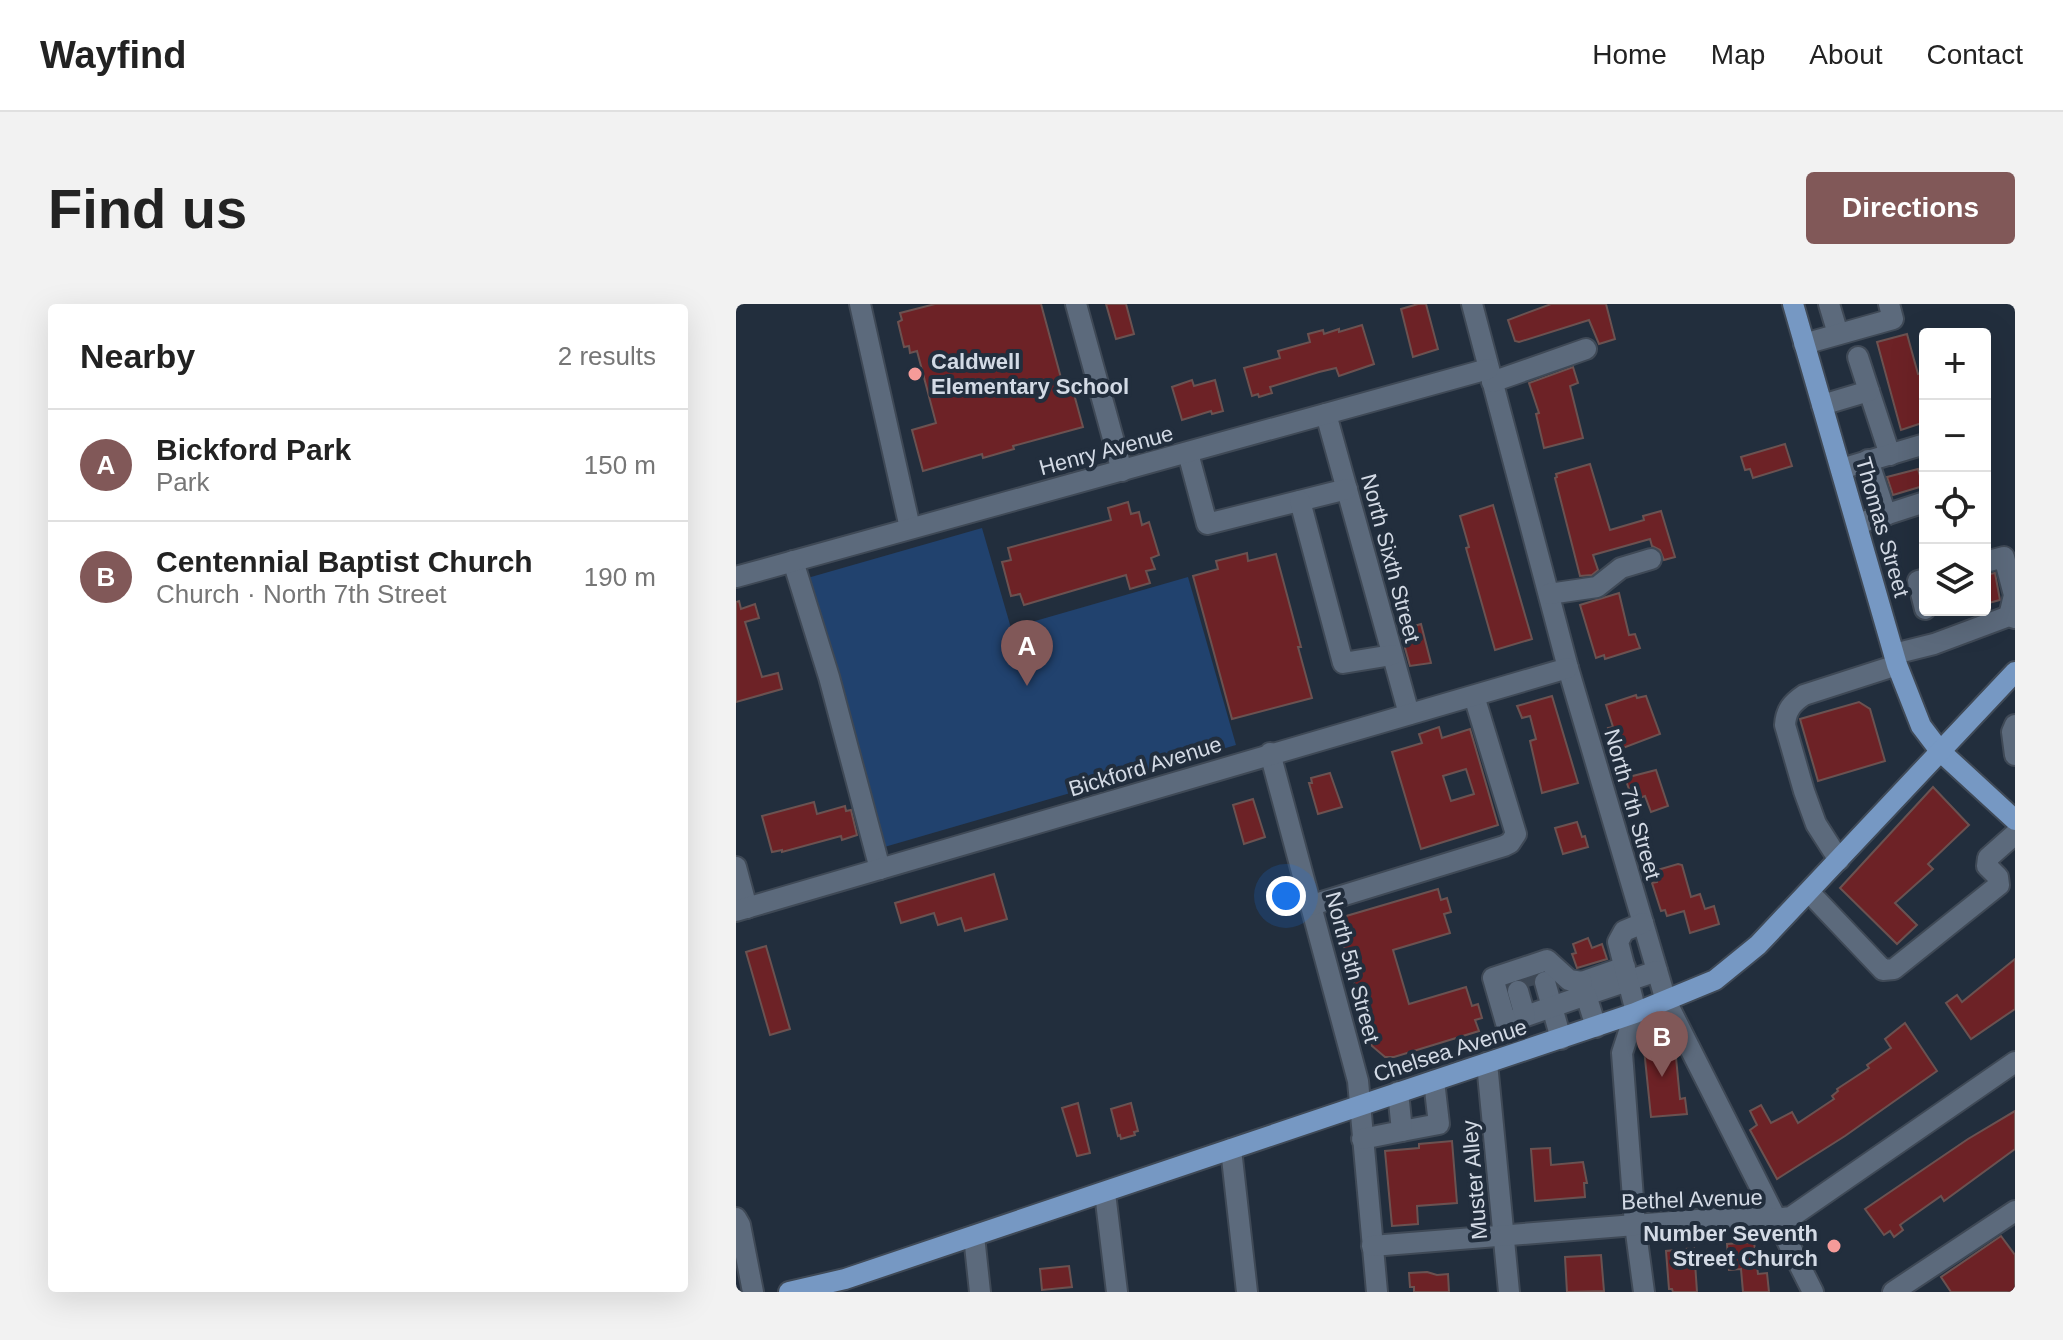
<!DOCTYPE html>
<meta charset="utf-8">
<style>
:root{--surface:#fff;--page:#f2f2f2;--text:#222;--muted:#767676;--line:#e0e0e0;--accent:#815858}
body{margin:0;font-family:Arial,sans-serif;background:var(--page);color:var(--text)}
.controls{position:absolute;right:24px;top:24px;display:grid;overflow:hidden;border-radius:8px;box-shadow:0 8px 32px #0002}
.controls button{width:72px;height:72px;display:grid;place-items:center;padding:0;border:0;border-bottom:2px solid var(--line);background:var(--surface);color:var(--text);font:40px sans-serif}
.you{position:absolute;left:550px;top:592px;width:28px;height:28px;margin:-20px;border:6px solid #fff;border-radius:50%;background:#1a73e8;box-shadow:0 0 0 12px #1a73e833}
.badge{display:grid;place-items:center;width:52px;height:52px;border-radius:50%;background:var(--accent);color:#fff;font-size:26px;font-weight:700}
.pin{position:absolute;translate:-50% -66px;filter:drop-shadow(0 2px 4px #0008)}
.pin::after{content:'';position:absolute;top:42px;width:28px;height:24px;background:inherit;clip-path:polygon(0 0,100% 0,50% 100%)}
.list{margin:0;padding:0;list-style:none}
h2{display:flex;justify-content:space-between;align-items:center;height:104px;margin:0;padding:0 32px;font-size:34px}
h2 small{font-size:26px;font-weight:400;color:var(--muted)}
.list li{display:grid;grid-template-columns:52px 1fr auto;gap:24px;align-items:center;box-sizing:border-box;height:112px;padding:0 32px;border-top:2px solid var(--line)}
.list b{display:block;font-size:30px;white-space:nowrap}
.list p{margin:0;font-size:26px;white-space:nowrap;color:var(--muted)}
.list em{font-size:26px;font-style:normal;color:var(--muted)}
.icon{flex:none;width:44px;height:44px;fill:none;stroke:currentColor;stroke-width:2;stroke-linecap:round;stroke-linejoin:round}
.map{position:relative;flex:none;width:1279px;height:988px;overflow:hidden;border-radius:8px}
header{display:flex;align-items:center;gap:48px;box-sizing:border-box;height:112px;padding:0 40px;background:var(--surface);border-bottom:2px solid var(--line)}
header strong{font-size:38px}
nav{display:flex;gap:44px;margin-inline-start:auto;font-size:28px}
.intro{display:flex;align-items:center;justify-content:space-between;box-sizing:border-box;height:192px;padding:0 48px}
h1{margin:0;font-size:56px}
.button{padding:20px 36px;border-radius:8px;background:var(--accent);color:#fff;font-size:28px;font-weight:700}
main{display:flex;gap:48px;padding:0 48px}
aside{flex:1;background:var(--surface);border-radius:8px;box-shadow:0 8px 32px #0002}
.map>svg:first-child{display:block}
.green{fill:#21426e}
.building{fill:#6d2226;stroke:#6b5251;stroke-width:2;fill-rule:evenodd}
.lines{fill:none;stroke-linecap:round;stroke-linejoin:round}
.minor-tunnel{stroke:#3d4856;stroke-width:20;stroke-dasharray:20 10;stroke-linecap:butt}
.minor-casing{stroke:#3f4956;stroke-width:24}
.major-casing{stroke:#3f4956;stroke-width:24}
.minor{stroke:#5c6a7c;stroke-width:20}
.major{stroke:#7698c3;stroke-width:20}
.poi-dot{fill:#f59b99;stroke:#222e3d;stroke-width:3}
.labels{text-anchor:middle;stroke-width:8;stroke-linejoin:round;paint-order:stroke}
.poi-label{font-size:22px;font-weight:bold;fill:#d3dae5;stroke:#222e3d;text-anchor:start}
.street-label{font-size:22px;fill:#d3dae5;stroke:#222e3d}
</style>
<header>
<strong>Wayfind</strong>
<nav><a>Home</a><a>Map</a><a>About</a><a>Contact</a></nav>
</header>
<div class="intro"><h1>Find us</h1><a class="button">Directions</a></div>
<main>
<aside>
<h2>Nearby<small>2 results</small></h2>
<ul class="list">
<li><span class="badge">A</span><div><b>Bickford Park</b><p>Park</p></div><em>150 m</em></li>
<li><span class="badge">B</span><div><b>Centennial Baptist Church</b><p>Church · North 7th Street</p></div><em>190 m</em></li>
</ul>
</aside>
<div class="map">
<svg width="1279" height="988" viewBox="0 0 1279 988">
<rect width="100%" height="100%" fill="#222e3d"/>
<path class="green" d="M246 224 275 324 452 273 500 441 145 544 68 275Z"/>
<g class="building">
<path d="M199 0H305L328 85 336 83 347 123 277 142 278 145 247 154 246 150 187 167 176 126 200 119 181 47 174 49 173 42 168 43 162 18 166 16 164 9Z"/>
<path d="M370 0H390L398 30 380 35Z"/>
<path d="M682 0H690L702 45 677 53 665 5Z"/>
<path d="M815 0H870L879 35 863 40 853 16 783 38 779 37 772 16Z"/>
<path d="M626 21 638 60 603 72 600 64 583 68 534 83 536 89 523 93 522 90 516 92 508 64 544 54 542 47 574 38 572 30 587 26 588 30 603 25V28Z"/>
<path d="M1171 30 1182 70 1185 69 1189 83V118L1165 126 1141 38Z"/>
<path d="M837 63 842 79 834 82 847 134 808 144 800 110 803 109 793 79Z"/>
<path d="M456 76 458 82 479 76 487 107 476 110 475 107 446 116 436 83Z"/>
<path d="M1049 140 1056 162 1017 174 1014 165 1009 166 1005 153Z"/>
<path d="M854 160 874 226 908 216 907 212 925 207 939 253 928 256 924 246 916 242 914 235 857 251 862 266 856 271 844 272 819 174 821 173 820 170Z"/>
<path d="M1182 165 1187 182 1157 191 1151 173Z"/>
<path d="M392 198 395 210 403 208 406 221 413 218 423 251 415 254 419 265 410 267 414 279 394 285 390 271 288 301 284 290 275 292 266 258 275 256 272 244 375 216 372 204Z"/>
<path d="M757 201 796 335 759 346 730 244 733 243 724 212Z"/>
<path d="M511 249 512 257 540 250 565 343H562L576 394 496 415 457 272 482 265 480 257Z"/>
<path d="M1259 269 1264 296 1249 300V271Z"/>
<path d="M883 289 893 331 899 330 904 344 869 355 868 351 860 354 844 301Z"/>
<path d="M3 297 5 305 19 300 23 314 9 318 26 373 42 369 46 385 0 398V298Z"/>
<path d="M685 320 695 359 674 362 664 326Z"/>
<path d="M900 391 901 394 910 392 924 430 879 447 872 424 877 423 870 401Z"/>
<path d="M816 392 842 479 806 489 794 437 800 435 794 412 786 414 781 402Z"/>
<path d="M1123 398 1134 405 1149 457 1082 477 1064 415Z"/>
<path d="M703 423 706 434 734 425 762 521 685 545 656 448 686 439 683 430ZM730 465 738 490 715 497 707 472Z"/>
<path d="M920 466 932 502 915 508 909 492 897 496 889 474Z"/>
<path d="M594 469 606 503 582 510 573 479H576L575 474Z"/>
<path d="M1197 483 1233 521 1192 560 1197 565 1159 599 1181 621 1161 640 1104 584Z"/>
<path d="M517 495 529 533 508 540 497 501Z"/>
<path d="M78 498 81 510 109 502 110 507 115 506 121 531 106 536 105 532 46 548V546L36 548 26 512Z"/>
<path d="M841 518 846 533 849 532 852 543 827 550 819 524Z"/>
<path d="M942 560 946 561 955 593 964 590 969 605 978 602 983 620 954 629 948 607 931 612 929 606 925 607 916 579 921 578 918 567Z"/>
<path d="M258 570 271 615 229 627 225 614 202 621 198 609 165 619 159 599Z"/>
<path d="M702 585 705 596 711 594 715 608 708 610 714 629 657 646 673 700 730 683 736 702 742 700 746 714 739 716 743 727 658 753H649L636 742 600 615Z"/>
<path d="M852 634 856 644 866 640 871 655 841 664 836 650 840 649 837 640Z"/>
<path d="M30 642 54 725 34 731 10 648Z"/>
<path d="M1279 655V705L1235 735 1210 699 1221 691 1226 698Z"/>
<path d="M1169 719 1201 767 1109 832 1041 875 1014 826 1021 821 1014 807 1025 801 1035 819 1056 808 1062 819 1098 795 1096 792 1102 787 1101 785 1133 764 1131 761 1155 744 1149 735Z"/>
<path d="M939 743 944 795 949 794 951 810 915 813 908 745Z"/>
<path d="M342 799 354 849 341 852 326 804Z"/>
<path d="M395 799 402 827 398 828 399 831 385 835 384 831 382 832 375 805Z"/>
<path d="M1279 807V845L1208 897 1205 892 1168 918 1164 921 1167 926 1158 933 1154 927 1148 931 1129 905 1232 835Z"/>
<path d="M716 837 721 899 681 902 682 920 656 922 649 847 683 844V840Z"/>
<path d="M814 844 815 861 847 858 851 879H848L849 893 799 897 795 845Z"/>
<path d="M1265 932 1279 951V988H1215L1205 973Z"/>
<path d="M1018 938 1022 970 1031 969 1033 988H1007L1005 965 993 966 991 940Z"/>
<path d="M958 944 961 988H937L936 985H933L930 947Z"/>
<path d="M865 951 868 987 831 988 829 953Z"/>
<path d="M333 962 336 983 306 986 304 965Z"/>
<path d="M691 968 701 971 712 970 713 988H678V983H674L673 969Z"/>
</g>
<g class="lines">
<path class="minor-tunnel" d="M795 667 799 681"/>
<g class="minor-casing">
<g id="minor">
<path d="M124 0 174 224"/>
<path d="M340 0 386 167"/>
<path d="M736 0 832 364 930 697 1077 988"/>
<path d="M1093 0 1102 30"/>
<path d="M1068 40 1157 15 1153 0"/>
<path d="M756 78 850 45"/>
<path d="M1133 87 1154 151"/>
<path d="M1086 101 1133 87 1122 53"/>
<path d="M590 110 673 410"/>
<path d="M452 149 471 220 611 185"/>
<path d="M1132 156 1150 211"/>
<path d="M1105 165 1189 140"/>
<path d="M564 197 607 359 656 351"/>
<path d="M1121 220 1189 198"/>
<path d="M57 257 93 373 144 565"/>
<path d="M1249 258 1268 253 1278 291 1273 312"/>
<path d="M0 273 752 65"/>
<path d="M1189 275 1182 277 1189 305"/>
<path d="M813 290 861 283 885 264 915 255"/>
<path d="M1158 350 1198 340 1273 312 1279 314"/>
<path d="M1279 421 1276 428 1279 451"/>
<path d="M534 449 622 777 641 988"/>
<path d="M1103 556 1080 520 1068 487 1049 421C1050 406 1056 399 1068 391L1161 361"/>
<path d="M0 563 11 604"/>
<path d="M1073 588 1147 666 1158 665 1263 581 1262 573 1251 562 1252 554 1279 530"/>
<path d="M576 601 768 542 774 539 780 530 738 392"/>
<path d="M0 607 832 364"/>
<path d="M889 663 846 678 850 691 921 667"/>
<path d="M809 678 825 735"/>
<path d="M846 678 833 676 811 656 757 674 770 719 850 691 860 723"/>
<path d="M782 687 789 712"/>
<path d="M900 708 882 638 888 627 907 619"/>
<path d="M899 709 886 749 899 921 908 988"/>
<path d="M751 759 773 988"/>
<path d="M666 827 703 820 698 777"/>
<path d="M626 835 666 827 662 788"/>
<path d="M495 845 511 988"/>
<path d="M369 889 381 988"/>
<path d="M0 914 4 921 17 988"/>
<path d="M238 932 244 988"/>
<path d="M636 942 1024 911 1038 915 1055 913 1279 758"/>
<path d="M1157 988 1279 907"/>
</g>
</g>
<g class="major-casing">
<g id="major">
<path d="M1057 0 1161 361 1185 422 1204 447 1279 516"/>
<path d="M53 988 109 975 899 709 979 676 1022 641 1279 368"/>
</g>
</g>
<use href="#minor" class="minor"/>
<use href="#major" class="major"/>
</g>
<g class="poi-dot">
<circle cx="179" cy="70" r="8"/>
<circle cx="1098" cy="942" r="8"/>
</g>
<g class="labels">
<g class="poi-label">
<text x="195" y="65">Caldwell<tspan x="195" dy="25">Elementary School</tspan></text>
<text x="1082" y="937" text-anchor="end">Number Seventh<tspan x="1082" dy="25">Street Church</tspan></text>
</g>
<g class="street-label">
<text transform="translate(370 146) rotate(-15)" y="8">Henry Avenue</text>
<text transform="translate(1147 223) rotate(74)" y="8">Thomas Street</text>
<text transform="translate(655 254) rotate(75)" y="8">North Sixth Street</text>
<text transform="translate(409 462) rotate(-17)" y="8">Bickford Avenue</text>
<text transform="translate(897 500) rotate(74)" y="8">North 7th Street</text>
<text transform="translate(617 663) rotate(75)" y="8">North 5th Street</text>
<text transform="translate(714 746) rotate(-18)" y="8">Chelsea Avenue</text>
<text transform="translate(738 876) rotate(-95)" y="8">Muster Alley</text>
<text transform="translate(956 895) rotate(-2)" y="8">Bethel Avenue</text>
</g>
</g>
</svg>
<div class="controls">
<button>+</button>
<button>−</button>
<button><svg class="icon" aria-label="locate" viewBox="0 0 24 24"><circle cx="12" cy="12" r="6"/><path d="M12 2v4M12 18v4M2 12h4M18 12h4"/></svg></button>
<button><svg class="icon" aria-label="layers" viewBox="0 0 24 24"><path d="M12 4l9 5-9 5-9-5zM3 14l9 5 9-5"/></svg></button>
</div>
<div class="you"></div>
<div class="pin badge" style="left:291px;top:382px">A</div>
<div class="pin badge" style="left:926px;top:773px">B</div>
</div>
</main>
